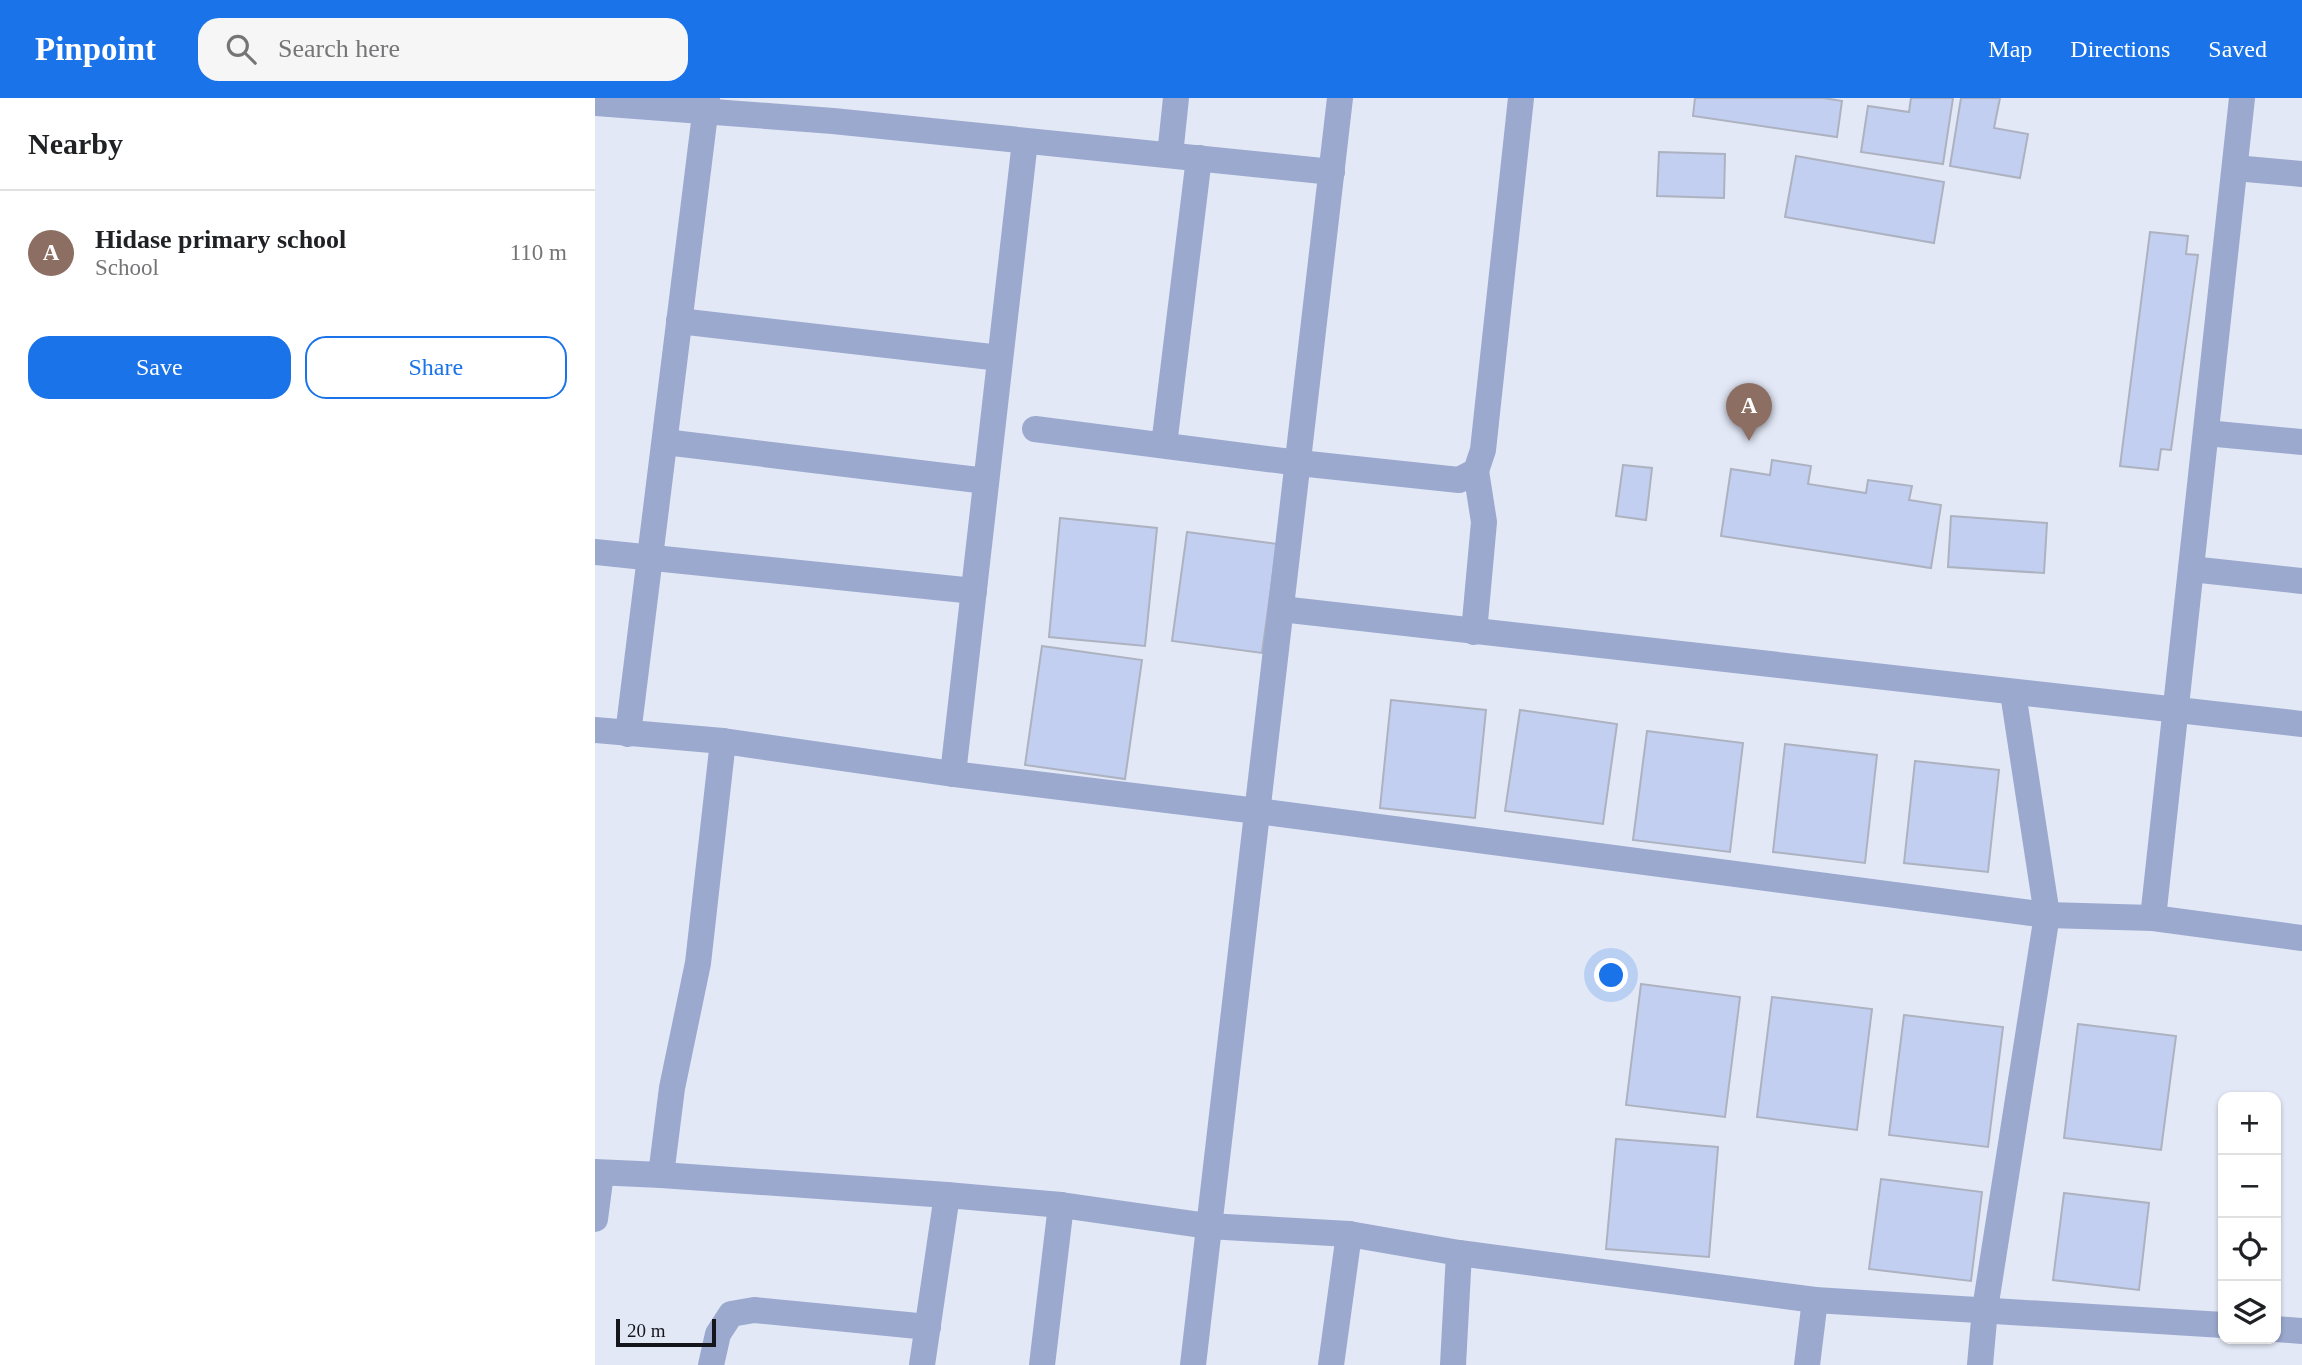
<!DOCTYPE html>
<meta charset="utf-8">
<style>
:root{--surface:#fff;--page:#f6f6f6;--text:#202124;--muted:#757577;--line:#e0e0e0;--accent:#1a73e8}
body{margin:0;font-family:"Times New Roman",serif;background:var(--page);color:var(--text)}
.controls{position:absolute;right:21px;bottom:21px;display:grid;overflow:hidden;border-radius:14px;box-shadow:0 2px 5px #0004}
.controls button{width:63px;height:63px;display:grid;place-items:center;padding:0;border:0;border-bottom:2px solid var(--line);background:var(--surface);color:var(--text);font:35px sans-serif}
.scale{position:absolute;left:21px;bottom:18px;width:100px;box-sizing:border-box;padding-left:7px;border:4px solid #14161b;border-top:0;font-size:19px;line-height:24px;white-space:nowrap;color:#14161b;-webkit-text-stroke:5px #e3e8f7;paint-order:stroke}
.you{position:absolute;left:1017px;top:878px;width:24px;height:24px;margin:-18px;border:5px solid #fff;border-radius:50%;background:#1a73e8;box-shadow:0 0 0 10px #1a73e833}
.badge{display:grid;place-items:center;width:46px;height:46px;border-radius:50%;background:var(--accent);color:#fff;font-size:23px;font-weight:700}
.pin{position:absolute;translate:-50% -58px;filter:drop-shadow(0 2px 4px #0008)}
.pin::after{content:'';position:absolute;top:37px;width:24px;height:21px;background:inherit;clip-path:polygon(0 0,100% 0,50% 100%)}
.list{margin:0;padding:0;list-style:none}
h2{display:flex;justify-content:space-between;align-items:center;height:91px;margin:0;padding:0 28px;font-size:30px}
h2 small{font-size:23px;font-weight:400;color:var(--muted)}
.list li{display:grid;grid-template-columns:46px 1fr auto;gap:21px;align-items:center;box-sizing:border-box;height:126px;padding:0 28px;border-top:2px solid var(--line)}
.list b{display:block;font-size:26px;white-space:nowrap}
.list p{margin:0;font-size:23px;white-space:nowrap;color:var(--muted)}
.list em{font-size:23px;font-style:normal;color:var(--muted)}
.actions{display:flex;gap:14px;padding:21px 28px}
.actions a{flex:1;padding:16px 0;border:2px solid var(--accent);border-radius:21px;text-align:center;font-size:24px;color:var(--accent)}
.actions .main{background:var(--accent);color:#fff}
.icon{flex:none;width:38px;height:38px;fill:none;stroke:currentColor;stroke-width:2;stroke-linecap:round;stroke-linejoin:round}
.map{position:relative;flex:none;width:1707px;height:1267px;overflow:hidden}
header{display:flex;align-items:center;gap:42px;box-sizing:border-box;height:98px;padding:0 35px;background:var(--accent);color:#fff}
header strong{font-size:33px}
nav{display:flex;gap:38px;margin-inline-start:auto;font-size:24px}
.search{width:490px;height:63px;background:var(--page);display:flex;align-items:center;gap:18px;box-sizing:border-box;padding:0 24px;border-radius:21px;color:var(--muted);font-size:26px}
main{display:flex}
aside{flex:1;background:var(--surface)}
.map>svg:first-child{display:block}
.building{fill:#c2cff1;stroke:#adb2c0;stroke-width:2}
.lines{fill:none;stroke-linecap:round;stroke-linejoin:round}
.minor{stroke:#9ba9ce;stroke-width:26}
</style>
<header>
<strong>Pinpoint</strong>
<div class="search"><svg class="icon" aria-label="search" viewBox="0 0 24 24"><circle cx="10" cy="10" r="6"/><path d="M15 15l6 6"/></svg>Search here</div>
<nav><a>Map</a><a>Directions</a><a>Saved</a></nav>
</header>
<main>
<aside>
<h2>Nearby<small></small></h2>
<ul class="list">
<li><span class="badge" style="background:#8d6e63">A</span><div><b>Hidase primary school</b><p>School</p></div><em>110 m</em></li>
</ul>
<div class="actions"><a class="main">Save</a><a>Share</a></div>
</aside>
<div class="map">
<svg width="1707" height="1267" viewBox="0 0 1707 1267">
<rect width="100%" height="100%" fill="#e3e8f7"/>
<g class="building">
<path d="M1100 0H1229L1247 3 1242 39 1098 18Z"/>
<path d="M1316 0H1358L1348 66 1266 54 1273 8 1314 14Z"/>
<path d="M1366 0H1405L1399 30 1433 36 1425 80 1355 68Z"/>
<path d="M1064 54 1130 56 1129 100 1062 98Z"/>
<path d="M1201 58 1349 84 1339 145 1190 119Z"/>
<path d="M1555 134 1593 138 1591 156 1603 157 1576 352 1566 351 1563 372 1525 368Z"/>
<path d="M1177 362 1216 368 1213 386 1271 395 1273 382 1317 388 1314 402 1346 407 1336 470 1126 438 1136 371 1175 377Z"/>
<path d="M1028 367 1057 370 1051 422 1021 418Z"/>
<path d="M1356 418 1452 425 1449 475 1353 469Z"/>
<path d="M465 420 562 430 550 548 454 539Z"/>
<path d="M592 434 682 446 667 555 577 543Z"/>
<path d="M447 548 547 562 530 681 430 667Z"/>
<path d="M796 602 891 612 880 720 785 710Z"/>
<path d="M925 612 1022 626 1008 726 910 713Z"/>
<path d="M1052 633 1148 645 1135 754 1038 742Z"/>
<path d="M1190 646 1282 657 1270 765 1178 754Z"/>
<path d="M1320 663 1404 672 1393 774 1309 765Z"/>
<path d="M1046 886 1145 899 1130 1019 1031 1007Z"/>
<path d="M1177 899 1277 911 1262 1032 1162 1019Z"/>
<path d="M1309 917 1408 929 1393 1049 1294 1037Z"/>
<path d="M1483 926 1581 938 1566 1052 1469 1040Z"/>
<path d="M1021 1041 1123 1049 1114 1159 1011 1151Z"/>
<path d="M1286 1081 1387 1094 1376 1183 1274 1171Z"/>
<path d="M1469 1095 1554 1105 1544 1192 1458 1182Z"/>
</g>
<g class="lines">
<g class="minor">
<path d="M0 5 238 23 737 74"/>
<path d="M575 57 581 0"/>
<path d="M1640 70 1707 76"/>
<path d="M84 223 405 260"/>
<path d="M440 331 704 365 864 382 881 373 888 352 926 0"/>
<path d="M1611 335 1707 344"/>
<path d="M70 344 391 383"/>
<path d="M569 347 604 60"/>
<path d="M0 454 379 493"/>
<path d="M1596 471 1707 483"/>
<path d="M686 511 1707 626"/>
<path d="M879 534 889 424 881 373"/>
<path d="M0 632 128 643 358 676 662 713 1452 817 1558 820 1707 840"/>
<path d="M33 636 112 0"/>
<path d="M358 676 430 43"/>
<path d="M1558 820 1647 0"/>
<path d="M0 1074 66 1077 352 1097 466 1107 613 1128 754 1136 864 1155 1220 1202 1628 1227"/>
<path d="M66 1077 77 990 103 865 128 643"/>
<path d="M0 1121 6 1075"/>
<path d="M1681 1231 1707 1233"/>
<path d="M116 1267 123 1236 136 1216 159 1212 333 1229"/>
<path d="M327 1267 352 1097"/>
<path d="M447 1267 466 1107"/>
<path d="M598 1267 745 0"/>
<path d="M736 1267 754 1136"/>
<path d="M858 1267 864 1155"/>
<path d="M1212 1267 1220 1202"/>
<path d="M1385 1267 1390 1211 1452 817 1418 595"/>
</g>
</g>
</svg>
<div class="controls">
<button>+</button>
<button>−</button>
<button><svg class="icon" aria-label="locate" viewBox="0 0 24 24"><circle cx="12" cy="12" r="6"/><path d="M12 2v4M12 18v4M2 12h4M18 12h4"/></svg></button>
<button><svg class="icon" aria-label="layers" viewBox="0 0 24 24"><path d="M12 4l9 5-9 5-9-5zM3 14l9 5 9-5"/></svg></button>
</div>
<div class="scale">20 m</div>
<div class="you"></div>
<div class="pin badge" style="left:1154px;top:343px;background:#8d6e63">A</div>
</div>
</main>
